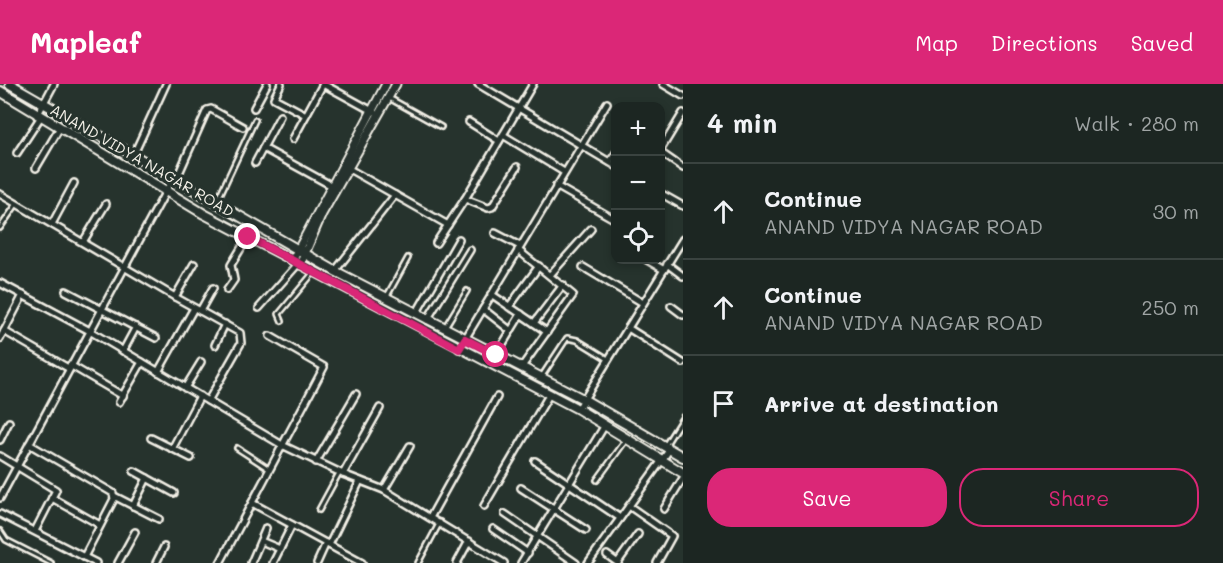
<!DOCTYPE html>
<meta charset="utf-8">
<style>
:root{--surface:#1c2622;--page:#252e2a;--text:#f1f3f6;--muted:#a0a5a5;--line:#3a4340;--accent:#db2777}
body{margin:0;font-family:Mali,sans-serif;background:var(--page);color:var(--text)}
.controls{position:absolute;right:18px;top:18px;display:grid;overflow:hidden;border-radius:12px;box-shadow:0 3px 9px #0003}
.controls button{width:54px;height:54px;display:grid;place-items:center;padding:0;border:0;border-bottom:2px solid var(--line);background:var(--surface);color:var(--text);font:30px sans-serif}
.stop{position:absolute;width:18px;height:18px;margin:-14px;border:4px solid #db2777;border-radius:50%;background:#fff}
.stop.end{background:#db2777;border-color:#fff;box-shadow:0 2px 6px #0008}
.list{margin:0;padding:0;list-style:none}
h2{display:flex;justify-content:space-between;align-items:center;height:78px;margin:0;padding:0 24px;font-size:26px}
h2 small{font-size:20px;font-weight:400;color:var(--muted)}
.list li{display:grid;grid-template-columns:39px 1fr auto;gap:18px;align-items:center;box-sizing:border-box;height:96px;padding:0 24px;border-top:2px solid var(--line)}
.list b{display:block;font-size:22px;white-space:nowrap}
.list p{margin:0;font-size:20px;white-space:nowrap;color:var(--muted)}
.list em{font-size:20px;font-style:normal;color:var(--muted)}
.actions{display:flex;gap:12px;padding:18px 24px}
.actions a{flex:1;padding:14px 0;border:2px solid var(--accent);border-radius:24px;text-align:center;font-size:21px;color:var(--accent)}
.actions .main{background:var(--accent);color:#fff}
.icon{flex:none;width:33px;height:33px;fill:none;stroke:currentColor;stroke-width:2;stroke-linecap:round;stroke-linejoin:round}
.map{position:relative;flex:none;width:683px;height:479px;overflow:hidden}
header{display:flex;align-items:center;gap:36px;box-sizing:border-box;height:84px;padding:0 30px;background:var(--accent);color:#fff}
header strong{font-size:28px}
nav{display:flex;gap:33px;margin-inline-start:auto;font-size:21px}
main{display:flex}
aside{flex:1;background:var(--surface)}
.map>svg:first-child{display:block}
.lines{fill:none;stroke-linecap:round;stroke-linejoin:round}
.service-casing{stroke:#f4f1e8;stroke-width:8}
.minor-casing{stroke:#f4f1e8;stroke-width:10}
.tertiary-casing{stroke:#f4f1e8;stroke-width:11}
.secondary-casing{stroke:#f4f1e8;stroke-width:12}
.service{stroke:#26332d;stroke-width:3}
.minor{stroke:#26332d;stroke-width:5}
.tertiary{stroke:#26332d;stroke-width:7}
.secondary{stroke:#26332d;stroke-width:8}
.route{stroke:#db2777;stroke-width:8}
.labels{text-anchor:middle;stroke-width:6;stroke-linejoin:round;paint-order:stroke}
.street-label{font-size:15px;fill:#f4f1e8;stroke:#26332d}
</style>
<header>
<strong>Mapleaf</strong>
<nav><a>Map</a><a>Directions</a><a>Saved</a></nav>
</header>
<main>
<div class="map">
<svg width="683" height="479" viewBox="0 0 683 479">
<rect width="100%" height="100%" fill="#26332d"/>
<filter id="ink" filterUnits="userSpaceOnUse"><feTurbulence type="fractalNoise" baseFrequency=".0167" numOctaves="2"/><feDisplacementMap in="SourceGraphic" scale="12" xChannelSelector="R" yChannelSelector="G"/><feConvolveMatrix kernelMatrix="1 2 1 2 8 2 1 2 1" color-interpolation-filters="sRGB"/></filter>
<g filter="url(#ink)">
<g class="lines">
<g class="service-casing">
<g id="service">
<path d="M389 14 441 43"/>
<path d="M217 117 255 36"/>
<path d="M0 144 16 121"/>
<path d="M387 212 408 174"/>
<path d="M282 237 279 230 314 188"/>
<path d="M445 243 467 207"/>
<path d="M542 292 567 254 577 256 608 275"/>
<path d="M666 360 683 333"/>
<path d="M237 364 269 385"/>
<path d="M597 396 626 356"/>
<path d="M319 426 339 389"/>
<path d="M0 447 6 456 51 479"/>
<path d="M418 479 440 438"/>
</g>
</g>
<g class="minor-casing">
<g id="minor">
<path d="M281 0 274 14 306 31"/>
<path d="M323 0 374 28"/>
<path d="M478 0 616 82"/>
<path d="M663 0 683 12"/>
<path d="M254 24 267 0"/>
<path d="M37 32 54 0"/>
<path d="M469 38 499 57"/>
<path d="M503 51 564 88"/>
<path d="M293 55 323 0"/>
<path d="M263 64 334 103"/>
<path d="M660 67 683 29"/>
<path d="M660 68 683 84"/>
<path d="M17 69 40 34"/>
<path d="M133 72 166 0"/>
<path d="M610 78 616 69"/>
<path d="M255 79 280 32"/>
<path d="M36 84 59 45"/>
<path d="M349 85 448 141"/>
<path d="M176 96 207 26 211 25 243 43"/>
<path d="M556 102 614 135"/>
<path d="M660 109 683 122"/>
<path d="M0 110 175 213 240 249 241 259 208 317"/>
<path d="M465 115 488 124 492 123 517 83"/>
<path d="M52 140 74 99"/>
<path d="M495 149 520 162"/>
<path d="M83 158 106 120"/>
<path d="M436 159 465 115 533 0"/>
<path d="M518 166 573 211 521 284"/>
<path d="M647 176 664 186"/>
<path d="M667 180 683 192"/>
<path d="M583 183 643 219"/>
<path d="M335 187 395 111"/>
<path d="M550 191 591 145"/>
<path d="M0 199 88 246 282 361 343 390 384 406 504 479"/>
<path d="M227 206 234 196 231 181 248 153"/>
<path d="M66 207 156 254"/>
<path d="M491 210 547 248"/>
<path d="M175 213 194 180"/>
<path d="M671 222 683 231"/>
<path d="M509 223 539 182"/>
<path d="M259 224 298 180"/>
<path d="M483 225 511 247"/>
<path d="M200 227 213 204"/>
<path d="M416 230 459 155"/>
<path d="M427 236 470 166"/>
<path d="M534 239 563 201"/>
<path d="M628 244 683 279"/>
<path d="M4 247 68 284"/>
<path d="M0 255 23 211"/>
<path d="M215 261 225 240"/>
<path d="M459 265 607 19"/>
<path d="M123 267 136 243"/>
<path d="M496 271 521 230"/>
<path d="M70 281 123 312"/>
<path d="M158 288 194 224"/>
<path d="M185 304 201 278"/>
<path d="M119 318 142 278"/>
<path d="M578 325 683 155"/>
<path d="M151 354 191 374"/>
<path d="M0 356 9 338"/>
<path d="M29 360 113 409 114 415 84 473"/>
<path d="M172 365 200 312"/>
<path d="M0 372 56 406 35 447"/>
<path d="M535 377 620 434"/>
<path d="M316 378 356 310"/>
<path d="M134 387 174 409"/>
<path d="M343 390 380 324"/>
<path d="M521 404 586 446"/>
<path d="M384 406 410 362"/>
<path d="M114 412 159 435"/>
<path d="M0 414 173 94"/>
<path d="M52 414 100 441"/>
<path d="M252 419 362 479"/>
<path d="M133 422 147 394"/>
<path d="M484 422 549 311"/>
<path d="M629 422 672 452 657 479"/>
<path d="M664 425 683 394"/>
<path d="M0 430 96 479"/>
<path d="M505 430 576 479"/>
<path d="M431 432 497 313"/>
<path d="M493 445 528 469"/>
<path d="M261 457 280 465"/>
<path d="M329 461 360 397"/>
<path d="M607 471 618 479"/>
<path d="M618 478 638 450"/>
<path d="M118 479 135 448"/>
<path d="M156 479 164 463"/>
<path d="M220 479 324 283 270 252"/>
<path d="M251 479 266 444"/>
<path d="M273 479 292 441"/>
<path d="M317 479 326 459"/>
<path d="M457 479 469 457"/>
<path d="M521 479 605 341"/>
<path d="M588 479 670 365"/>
</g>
</g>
<g class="tertiary-casing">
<g id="tertiary">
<path d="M292 177 386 0"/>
<path d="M300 181 322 130 396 0"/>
</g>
</g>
<g class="secondary-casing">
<g id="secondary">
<path d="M10 0 335 187 583 315 683 373"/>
<path d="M0 7 204 130 578 325 683 389"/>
</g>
</g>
<use href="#service" class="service"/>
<use href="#minor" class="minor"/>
<use href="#tertiary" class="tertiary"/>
<use href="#secondary" class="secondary"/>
</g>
</g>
<g class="lines" filter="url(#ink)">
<path class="route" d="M248 153 459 265 465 255 496 271"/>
</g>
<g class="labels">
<g class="street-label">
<text transform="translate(142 77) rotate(30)" y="5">ANAND VIDYA NAGAR ROAD</text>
</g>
</g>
</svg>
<div class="controls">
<button>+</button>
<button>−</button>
<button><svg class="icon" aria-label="locate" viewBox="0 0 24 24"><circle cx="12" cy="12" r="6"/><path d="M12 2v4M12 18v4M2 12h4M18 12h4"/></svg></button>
</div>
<div class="stop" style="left:496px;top:271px"></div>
<div class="stop end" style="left:248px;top:153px"></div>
</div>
<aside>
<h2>4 min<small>Walk · 280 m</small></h2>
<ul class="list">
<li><svg class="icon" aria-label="ahead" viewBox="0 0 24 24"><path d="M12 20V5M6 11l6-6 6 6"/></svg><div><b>Continue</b><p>ANAND VIDYA NAGAR ROAD</p></div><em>30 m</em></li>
<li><svg class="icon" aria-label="ahead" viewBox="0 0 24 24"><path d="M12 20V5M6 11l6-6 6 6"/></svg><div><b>Continue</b><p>ANAND VIDYA NAGAR ROAD</p></div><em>250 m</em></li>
<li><svg class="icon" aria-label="arrive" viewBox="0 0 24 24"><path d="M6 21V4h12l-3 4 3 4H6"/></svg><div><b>Arrive at destination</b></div></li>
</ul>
<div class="actions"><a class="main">Save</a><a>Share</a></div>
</aside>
</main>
